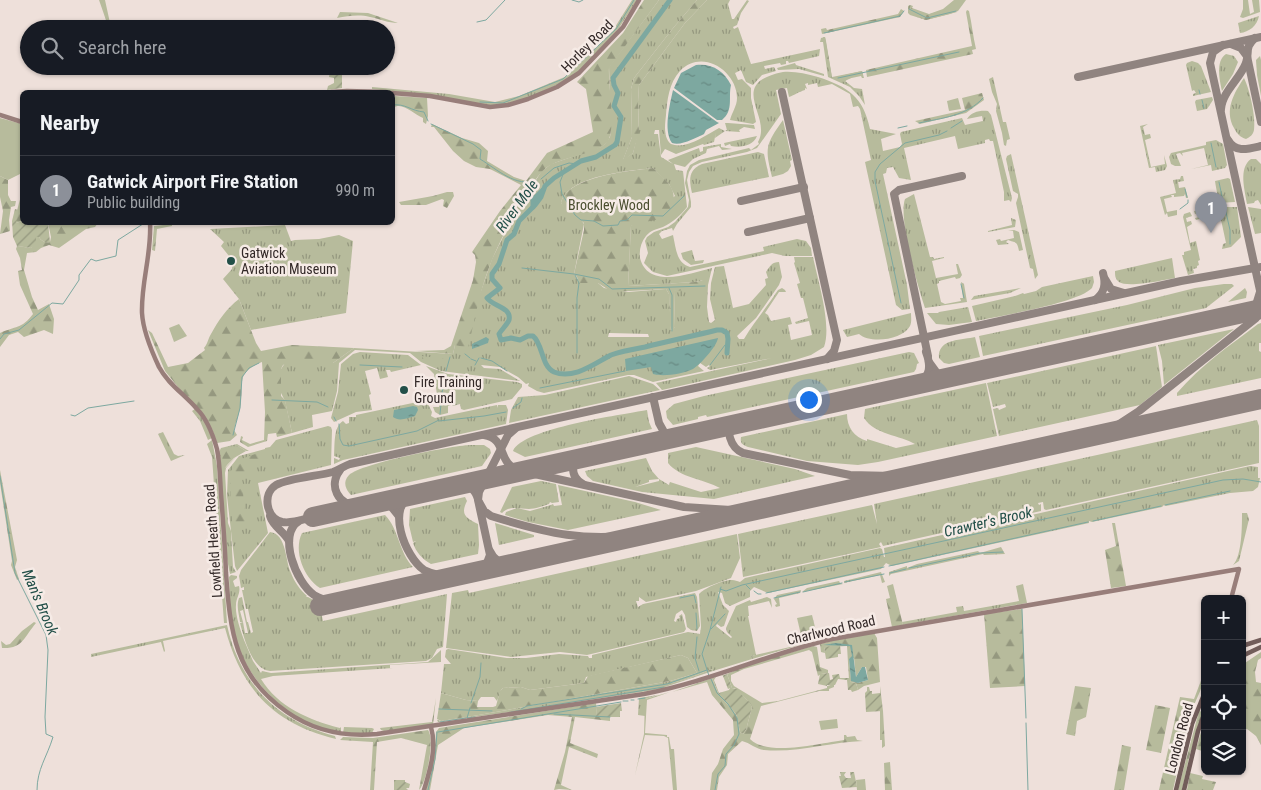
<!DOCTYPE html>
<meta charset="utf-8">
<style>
:root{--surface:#171b24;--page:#242831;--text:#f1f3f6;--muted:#9ea1a6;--line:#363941;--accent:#8c9099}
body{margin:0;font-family:"Roboto Condensed",sans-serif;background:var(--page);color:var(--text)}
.controls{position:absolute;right:15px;bottom:15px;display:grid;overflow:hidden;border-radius:8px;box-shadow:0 1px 4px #0004}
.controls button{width:45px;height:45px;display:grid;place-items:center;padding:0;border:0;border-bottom:1px solid var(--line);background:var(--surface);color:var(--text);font:25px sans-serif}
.you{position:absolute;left:808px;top:399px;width:18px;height:18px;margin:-12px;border:4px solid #fff;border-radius:50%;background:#1a73e8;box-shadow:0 0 0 8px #1a73e833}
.badge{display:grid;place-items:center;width:32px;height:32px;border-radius:50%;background:var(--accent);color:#fff;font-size:16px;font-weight:700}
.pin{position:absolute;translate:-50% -41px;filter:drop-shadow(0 1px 2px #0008)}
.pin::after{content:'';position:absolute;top:26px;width:18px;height:15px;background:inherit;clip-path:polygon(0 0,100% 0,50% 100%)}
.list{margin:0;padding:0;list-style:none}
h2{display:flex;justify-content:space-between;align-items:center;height:65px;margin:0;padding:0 20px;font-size:21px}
h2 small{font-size:16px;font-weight:400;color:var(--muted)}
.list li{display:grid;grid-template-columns:32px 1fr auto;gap:15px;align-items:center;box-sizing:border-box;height:70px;padding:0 20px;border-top:1px solid var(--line)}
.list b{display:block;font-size:19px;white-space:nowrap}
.list p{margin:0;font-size:16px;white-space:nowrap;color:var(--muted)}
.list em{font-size:16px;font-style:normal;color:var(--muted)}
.icon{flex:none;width:28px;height:28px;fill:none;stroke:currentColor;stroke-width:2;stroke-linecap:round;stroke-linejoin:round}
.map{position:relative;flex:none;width:1261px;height:790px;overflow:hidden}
.search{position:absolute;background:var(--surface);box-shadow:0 1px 4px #0004;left:20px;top:20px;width:375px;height:55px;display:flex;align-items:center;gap:12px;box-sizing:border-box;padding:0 18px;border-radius:28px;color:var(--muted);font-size:19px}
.panel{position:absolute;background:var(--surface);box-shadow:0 1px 4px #0004;left:20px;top:90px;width:375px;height:135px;border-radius:8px}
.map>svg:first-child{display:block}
.grass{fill:url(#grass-tufts);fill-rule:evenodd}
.forest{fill:url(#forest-firs);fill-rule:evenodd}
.park{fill:#b7bb9c}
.garden{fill:url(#garden-furrows)}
.water{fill:url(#water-ripples)}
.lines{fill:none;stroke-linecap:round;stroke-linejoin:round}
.stream{stroke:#7da8a0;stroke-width:1}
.river{stroke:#7da8a0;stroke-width:5}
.taxiway{stroke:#908480;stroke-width:8}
.runway{stroke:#908480;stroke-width:20}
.secondary{stroke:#987e7a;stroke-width:4.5}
.primary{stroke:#725d5a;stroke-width:4.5}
.poi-dot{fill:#224f48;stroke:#f6ebe6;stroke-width:2}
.labels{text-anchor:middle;stroke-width:5;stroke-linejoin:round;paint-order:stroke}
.street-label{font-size:14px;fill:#322827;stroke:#f6ebe6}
.park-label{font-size:14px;fill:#494d2e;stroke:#f6ebe6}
.poi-label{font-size:14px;fill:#322827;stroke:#f6ebe6;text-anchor:start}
.water-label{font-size:15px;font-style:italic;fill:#224f48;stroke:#f6ebe6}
</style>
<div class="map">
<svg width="1261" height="790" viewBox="0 0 1261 790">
<defs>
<pattern id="grass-tufts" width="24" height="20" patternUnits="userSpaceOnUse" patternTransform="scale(1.25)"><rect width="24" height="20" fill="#b7bb9c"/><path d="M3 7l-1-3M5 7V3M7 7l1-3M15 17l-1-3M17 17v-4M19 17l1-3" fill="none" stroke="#95987f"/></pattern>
<pattern id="forest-firs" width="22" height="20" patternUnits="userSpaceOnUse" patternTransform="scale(1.25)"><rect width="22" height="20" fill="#b7bb9c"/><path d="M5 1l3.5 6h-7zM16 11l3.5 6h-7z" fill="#95987f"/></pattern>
<pattern id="garden-furrows" width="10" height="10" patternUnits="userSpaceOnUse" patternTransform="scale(1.25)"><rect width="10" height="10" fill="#b7bb9c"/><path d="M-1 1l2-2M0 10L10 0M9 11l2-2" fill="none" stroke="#95987f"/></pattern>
<pattern id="water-ripples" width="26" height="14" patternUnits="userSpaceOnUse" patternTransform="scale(1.25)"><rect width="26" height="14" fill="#7da8a0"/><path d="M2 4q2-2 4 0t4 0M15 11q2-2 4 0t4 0" fill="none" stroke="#678982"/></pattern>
</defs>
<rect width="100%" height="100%" fill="#eee0da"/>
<g class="grass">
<path d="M632 0H637L619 28 588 63 568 80 521 101 492 106 416 94 372 89V87L449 94 495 102 519 96 567 76 612 32Z"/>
<path d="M659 0H697L674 27 634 78 631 89 632 137 623 160 633 153 639 128 638 102 639 85 685 23 707 0H730L728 4 732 19H734L747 0 749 1 741 13 737 25 733 27 734 29 738 27 751 64 820 49 819 56 789 63 788 61H786V64L781 65 780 63 764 66 765 69 774 67 776 71 762 75 753 85 746 82 741 70 735 73 738 80 742 79 751 88V98L756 122 753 124 730 120C732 112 737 106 737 98 737 71 702 48 680 71 669 83 667 100 666 115 665 125 663 137 671 144 686 150 706 135 719 128L725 131 727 130 725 123H728L754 125 755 129 744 127 739 130 740 132 725 131 715 138 716 132 714 142 704 145 703 144 676 154 665 149 661 155 659 130H655L654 134H658L661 157 673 164 668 160 699 148 700 152 703 151V147L721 144V147L732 149 722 150 719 146 707 149 706 153 693 159 685 167 674 164 676 170 683 171 687 207C681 215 672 223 663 227 657 229 651 230 646 236 641 242 639 250 640 258 648 290 691 273 712 268L708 285 707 307 709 322 711 323 715 320 710 299 711 283 715 267 724 266 733 308 749 304 766 285 765 279 768 278 766 272C770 266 772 262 779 262L782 277 779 285 756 318 737 336 739 339H744C754 322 767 307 778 290L782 288 785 290 786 292H779L765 313 768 315 771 321 790 317 792 324 788 325 791 340 812 335 809 321 796 324 795 322 808 318 803 298H801L797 284 800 283 794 263 795 262 794 257H813C818 281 832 325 824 347L811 355 795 360 662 390 656 383 772 358 710 370 707 368 710 366 709 365 706 367 700 363 698 366 704 371 653 382 634 375H628L544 393 537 391 528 386 529 383 526 384 518 377 500 367 481 365 484 368 500 369 520 381 441 371 421 362 410 353 355 350 339 363 337 391 332 411 312 415 313 427 292 433 285 401 281 393V369L285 363H333L354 348 453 354 455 345 481 291 492 259 515 213 541 172 551 164 601 147 605 144 610 137 611 130 609 67ZM653 168 669 184 675 196 631 226 628 286 695 282 703 280 674 291 675 327 671 330 669 294 666 289 628 292 604 288 598 283H584L578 280 574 274 584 224C579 215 567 212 561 203 568 175 630 171 653 168ZM609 333 648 334 649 337H608Z"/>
<path d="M954 0H966L958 11 950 14 926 20 910 15 908 13V6L910 5 913 6 912 8 929 14 943 9Z"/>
<path d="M1243 0H1248L1250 14 1254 12 1252 0H1259L1260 12 1243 18 1240 17 1243 9Z"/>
<path d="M1259 16C1257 26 1249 32 1240 33L1238 23Z"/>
<path d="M825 37 832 78 862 71 864 78H862L861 76 847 79 845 81 854 88 862 89 865 105 859 96 850 87 828 77 823 42H820L821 38Z"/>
<path d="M1226 54 1234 56 1238 62 1233 74 1222 91C1220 81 1215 61 1226 54Z"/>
<path d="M1260 56 1261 60V96L1257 75 1256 60Z"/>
<path d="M1192 61 1198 63 1201 66 1211 92 1193 96V94L1196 93 1194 90 1192 91 1186 65 1187 63Z"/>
<path d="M795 63 796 65 824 74V76L799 69 778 70 777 68Z"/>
<path d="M783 72C795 71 806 74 818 77 848 87 863 96 870 129L896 134 881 139 883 151 900 147 902 144 900 134 901 132 962 118 965 125 983 121 982 116 967 119C971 112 980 110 988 111L991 115 1012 198 1011 202 1009 200 1004 201V192L993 141H990L989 139 985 140V143L958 149 955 136 904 148 911 180 899 178 893 167 887 168 886 173 883 174 907 285 910 309 902 310 896 305 865 162 871 160 860 109 858 106 853 107 850 94 832 84 818 87 817 83 808 85V83L805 84 807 89 805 88V90C798 92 795 95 789 97L787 88 776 90 781 114 757 148 747 152 702 162 693 166 689 172 687 180 691 202V207L677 224 673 231 672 228 662 231 659 234 662 239 673 235C676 248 676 263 690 267L764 251 763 247 797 239 806 241 811 248 812 256H785L772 253 667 276 653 272 644 263 648 253 645 241 647 237 654 232 668 227 675 222 688 207 689 200 685 183 687 171 690 165 699 160 749 148 751 150 759 144 758 142C773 116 725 84 783 72Z"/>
<path d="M993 77 1003 122H1006L1010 139 1007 140 1006 146 1004 145 1002 133 996 111 997 104 992 92 989 79Z"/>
<path d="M1244 78C1250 90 1256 118 1254 130 1253 135 1250 137 1246 139 1240 137 1237 134 1234 128 1224 110 1234 93 1244 78Z"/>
<path d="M1212 97 1213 100 1207 109 1197 111 1195 102 1196 100Z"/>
<path d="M958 98 961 109 949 111 947 101Z"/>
<path d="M783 120 792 160 790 161 791 166 788 171 783 174 772 177C765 148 765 145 783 120Z"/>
<path d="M1148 124 1143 127 1145 135 1150 134 1151 138 1145 140 1151 167 1165 164 1164 155 1167 166 1165 170 1156 172 1155 167 1149 168 1140 126Z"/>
<path d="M757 136C753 146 741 148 731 146L730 144 725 146 724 143Z"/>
<path d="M1216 140 1223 144 1227 165 1225 168 1212 171 1211 165 1191 169 1208 165 1204 148 1182 153 1183 156 1180 153 1176 154 1181 166H1175L1171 164 1169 157 1171 153 1206 145V142Z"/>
<path d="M758 152 764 154 769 177 692 193C689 180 688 170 702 164Z"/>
<path d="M1011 154 1038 275 1035 279 1033 269 1030 268 1016 203 1018 197V194L1013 191 1006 159 1007 156Z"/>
<path d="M1251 159H1256L1261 164V205L1258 200 1255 201 1254 203 1247 204C1245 191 1238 168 1251 159Z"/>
<path d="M1181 176H1183L1184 181 1178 182 1179 188 1185 187 1188 198H1186L1185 194 1184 196 1174 197V195H1171L1172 197 1164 199 1167 212 1177 210V215L1168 217 1167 213 1165 215 1160 197 1176 193 1173 180 1180 179Z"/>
<path d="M1228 178 1230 179 1235 202 1218 203C1218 194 1216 189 1215 181Z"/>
<path d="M914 194 930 257H933L934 259 944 257V258L932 261 936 278 958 274 956 264H958L962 275 960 278 956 279 955 277 939 281V283L937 284 941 302 945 304 961 301 960 298H963L961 282 964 284 967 302 925 308C918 287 898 219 905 199Z"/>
<path d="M1219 207H1237L1241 237 1231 247 1222 249 1223 244 1226 243 1220 215 1217 212Z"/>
<path d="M1248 207 1261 209V233L1255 234Z"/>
<path d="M1209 209 1212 212 1210 216 1196 220 1195 218 1204 216 1203 212 1195 214 1194 211Z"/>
<path d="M1190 212 1192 216 1186 218 1187 222 1191 221 1192 224 1187 227 1190 243 1196 241 1200 260 1198 261 1199 265 1197 266V268L1193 269 1194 273 1188 275 1182 255H1184V252L1191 250 1183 217 1184 214Z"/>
<path d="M1011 218 1016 220 1015 227 988 232V231L1012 225Z"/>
<path d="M285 225 291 241 295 240 319 239 339 235 353 241 346 313 251 330 239 299 223 279 232 269 233 261 221 246 224 242 210 229Z"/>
<path d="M1014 230 1019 232 1023 250 1019 251C1017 240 1015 243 1008 240L1006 242 1009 244 998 245 996 240 1000 239 1001 241 1014 238 1013 231H1008Z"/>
<path d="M692 250 695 261 704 260 703 263 691 265 683 259 681 253Z"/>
<path d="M1172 258 1175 278C1164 280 1128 288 1119 282 1115 279 1115 275 1115 271Z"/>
<path d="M1093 276 1094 282 1092 288C1078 303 1000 316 976 321L972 306 1015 296 1023 293 1024 294 1036 291 1042 287Z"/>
<path d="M1224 284H1232L1234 286 1206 308 983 356 979 336 1127 305 1195 288Z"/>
<path d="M1021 288 1010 293 971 300 974 296Z"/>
<path d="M1245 288 1247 292 1246 298 1228 302Z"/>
<path d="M968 307 972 322 949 325 936 324 927 313H938L939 312Z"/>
<path d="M911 313C911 317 912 322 910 326 903 340 870 344 859 334L847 337 843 330Z"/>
<path d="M1261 323V343H1259V351L1261 352V378L1177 396V393C1201 365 1229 346 1258 324Z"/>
<path d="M1234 329 1164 385 1162 361 1158 345Z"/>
<path d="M975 337 980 357 949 364 944 363 939 358C937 338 964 340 975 337Z"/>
<path d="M1156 346 1162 387 1140 405 999 436 993 409 998 408 999 410 1006 407 1005 404 993 407 987 383Z"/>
<path d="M360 352 408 355 421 365 391 372 390 370H386L388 377 380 379 377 368 365 371 371 394 369 395 372 410 356 412 334 422 331 418 338 392 341 364 353 354Z"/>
<path d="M909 352 914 353 919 363 917 364 916 369 914 372 707 417 706 415 698 417V419L673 425 667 418 666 411 674 404 704 396Z"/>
<path d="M426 366 448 374 517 382 522 384V387L512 399 464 410 461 409 460 404 453 406 452 405 448 406V413L440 415 435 412 433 407H439L440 396 437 395 434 374Z"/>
<path d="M629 376 653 384 660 390 509 423 511 410 518 397 545 395Z"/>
<path d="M986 383 997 436 878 462 858 465 807 461 748 447C742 445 740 443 741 437L847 414C847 427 854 437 867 441V439L896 448 915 444C900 435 875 435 864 418L865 409Z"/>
<path d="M422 401 428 404 432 412 431 416 435 418 497 405 498 408V405H506L508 410 506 424 343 460 334 464V458L339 460 340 458 334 456C335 445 333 427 343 421L346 424 349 423V417H356V415Z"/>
<path d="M195 409 205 422 212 438 208 440 200 421 192 411Z"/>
<path d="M647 410 649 422 652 429 525 457 513 451C523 428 621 415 647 410Z"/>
<path d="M1257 420 1259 426V463L1046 510 1044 509 1043 502 1038 503 1039 505 1041 504V511L883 546 881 542 879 544 881 547 743 577 738 534 872 505 877 524 874 504Z"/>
<path d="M328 426 331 427 332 430 331 465 258 483 268 533 237 571 235 566 227 496 228 470 239 456 265 449V448L270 447 276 440Z"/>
<path d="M163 432 174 454 178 456 185 455 171 461 158 434Z"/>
<path d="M212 440 217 466 227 623H224L212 457 207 444Z"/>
<path d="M237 444 249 451H246L238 446 225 468 237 456 226 468 225 473 228 523 231 531 233 567 236 572 230 574 227 559 219 452 221 448Z"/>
<path d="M470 445H484L490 449 491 453 482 466 351 495C346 490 342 482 349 475 362 463 450 446 470 445Z"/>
<path d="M696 447 795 469 815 476 714 499 642 492 593 481 587 476 585 471 646 458 652 471 659 479 649 480V482L635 487 659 481V479L669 485 670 482 701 492 720 488C704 479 680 478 668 463V453Z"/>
<path d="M1250 466 1258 467V478H1260L1258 487 1253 491 1230 493 1166 506 1164 505 1162 507 1092 522 1089 521V523L892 566 886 563 881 569 768 593 754 587 750 591V597L730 606 725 603 722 593 718 592 723 605 729 611 724 626 721 627 717 624 716 626 731 638 732 637 727 632 726 628 736 606 750 600 751 602 767 597 771 599 772 608 769 601 748 606 749 616H748L756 655 751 656 752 659 713 671 712 669 687 679 664 685 666 687 675 684 661 689 569 703 568 704 438 722 437 720 441 721 473 716 670 681 697 673 688 658 681 655 586 677 584 683 530 690 521 687 503 688 501 690 497 701 494 697H481L478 701 466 700 441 693 444 664H451L445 657 446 650 448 649 507 658H526L559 654 588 656 589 658H592V655L688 632 700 634 698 647 701 627 699 594C703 589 724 579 732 580 735 580 737 581 740 582L745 578 880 548 882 549 884 557H885L884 548Z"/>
<path d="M541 481 556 484 559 502 552 503 550 502 549 504C543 506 535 509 529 509 519 509 510 505 502 513L500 512 512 487Z"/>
<path d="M558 485 635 502 661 510 568 530 528 522 505 515 506 512 517 508 530 511 551 505 553 504 554 506 562 505Z"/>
<path d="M465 497 467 501C460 515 466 518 478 524L479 545 478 554 431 564C422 559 416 552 413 543L416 541 413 542 409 525 410 509Z"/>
<path d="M1242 513H1247L1249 519 1239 561 1233 565C1242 556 1242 526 1242 513Z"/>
<path d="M385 515C399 529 399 553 413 567L320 588C304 578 293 551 302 533Z"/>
<path d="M495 523 534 535V537L499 545Z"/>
<path d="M270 532C287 534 285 561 291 573 294 581 300 590 307 596L306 597H308L319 603 323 621 447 594 443 647 437 649 432 658 426 661 270 671C252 670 244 638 240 623L243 622 245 633H248L243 610 240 611 243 622H240C239 614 236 606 239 598L242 597 247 622H248L251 633 253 632 248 609H246L242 590H244V587L241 588 239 576 241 570Z"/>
<path d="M737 534 740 558 731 578 696 591 646 602 639 597V601H636L638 607 643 604 695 593 697 597 700 626 697 631 691 630 687 627 685 615 682 610 676 614 674 621 676 622 677 619 680 618 679 616 682 614 686 629 684 632 587 655 560 652 511 657 446 648 452 593 468 590 469 593Z"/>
<path d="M1001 547 1005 554 984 555 983 554 891 574 889 576V572L907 566V568L917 564 978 551 980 553Z"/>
<path d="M881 572 885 582 882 583 880 575 844 583V581Z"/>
<path d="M231 575 237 576V578L233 581 235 587 239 586C241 593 236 598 236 605 235 614 240 629 244 640L242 641 244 640 253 661 261 673 262 671 271 673 428 662 441 650V662L390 665V668H393L273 676 261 679C278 707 309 720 340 728L341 727V733C291 725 250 685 235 638 229 619 230 596 229 577Z"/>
<path d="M839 581 840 583 843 584 802 592 807 588Z"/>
<path d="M1023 584 1027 603 903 625 902 622 957 612 956 607 963 606 964 611 1019 601 1016 586Z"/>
<path d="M801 590 800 593 779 598 780 606 776 607 775 605 777 604 774 599 777 595Z"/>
<path d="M227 625C240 684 277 721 335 736L336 739C274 724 241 689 225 628L163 641 165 651 164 652 161 642 91 657V654Z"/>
<path d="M658 695 645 699V716L638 715 639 698Z"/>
<path d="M344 727 372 728 374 729 372 733H343Z"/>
</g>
<g class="forest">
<path d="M99 0H105L110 23H107Z"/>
<path d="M644 0H659L609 68C608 86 616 127 608 141 600 154 559 157 546 168 537 175 532 186 526 196 513 216 501 238 492 260 480 288 475 319 468 348L455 345 453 354 415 351 444 350 451 346 473 280 476 262 475 255 472 252 500 211 521 185 490 169 476 167 464 161 453 151 434 127H431L432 124 462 138 479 143 488 151 487 161 514 177 526 181 547 153 593 132 586 89 577 82 623 33Z"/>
<path d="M697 0H707L685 23 639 85 638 102 639 132 633 153 622 162 632 137 631 89 634 78 674 27Z"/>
<path d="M911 8 927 15 946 9 957 12 926 20 911 13Z"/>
<path d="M901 9 904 11 900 17 822 34 821 29 826 28 827 30 898 14Z"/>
<path d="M967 10 969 11C972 24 973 37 976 49L972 50 973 54 867 77 866 70 972 46 966 12Z"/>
<path d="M340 12 368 13 398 23C388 23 380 19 370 17 359 14 348 16 337 18Z"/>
<path d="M823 37H825L826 41 832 77 862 71 863 74 851 77V78L843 82 830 77Z"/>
<path d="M982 93 984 100 966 113 920 124 915 121 965 110 962 98Z"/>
<path d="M395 96 427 98 428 116 426 124 423 122V118C413 114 402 101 393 108V103H395Z"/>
<path d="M653 168C672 186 678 189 671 216L631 226 628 286 695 282 705 280 706 289 674 291 675 327 672 331 670 326 669 294 666 289 612 292 598 283H579L577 277 574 274 584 230V223L564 208 561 203C567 176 630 171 653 168Z"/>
<path d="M0 176 8 180V195L11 201H16L15 206 11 207 9 220 10 231 0 234 3 211 0 197Z"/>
<path d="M22 192V221L16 223 15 218Z"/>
<path d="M447 192H453L454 196 447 208 443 206 444 200 442 199 426 205H401L399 202 433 196Z"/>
<path d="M48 223H60L65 225 70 223H98L95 227 86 229 59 248 49 245 41 248 36 252 27 253 24 270 32 297 38 310 49 304 54 319 53 334 44 330 24 337 18 332 9 335 0 347V333C15 326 22 329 33 314L20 285 18 271 22 270 20 258 16 249 17 246 31 248 33 246 36 237H39C41 241 45 243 50 242L51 237Z"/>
<path d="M172 224V226L157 229 155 251 152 250 154 226Z"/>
<path d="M239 299 256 343 261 351 292 345 354 348 333 363H288L283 365 281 369V396L285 400 292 433 277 437 276 433 268 434 267 441 248 447 240 442 241 436 243 437 242 440 250 444 264 440 265 412 262 362C237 372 243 381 241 403 240 412 236 421 234 430L237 435 230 441 217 443 212 429 165 371 148 330 152 333 168 367 188 363 205 350 204 348C208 343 208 339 211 334 218 321 227 308 239 299Z"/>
<path d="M422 356 444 359 445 363C438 367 429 362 422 359Z"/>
<path d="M238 446 246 451 234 458 224 468 221 451Z"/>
<path d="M258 453 263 456 265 464 248 471 242 476 245 521 242 527 236 528 232 522 230 472 241 459Z"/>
<path d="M0 470 17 560 15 567 19 579 17 580 11 565 12 561 0 483Z"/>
<path d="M1112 523H1115L1126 586 1111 588 1105 550 1116 546Z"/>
<path d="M893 584 903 625 892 627 886 599 890 598 887 586Z"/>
<path d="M1022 609 1025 686 990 688 984 614Z"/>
<path d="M812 615 816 631 801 635 797 618Z"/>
<path d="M34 622 36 623C24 637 23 649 2 648L1 641 6 645 10 644 22 631Z"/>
<path d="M874 633 877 638 880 682 864 686 858 690 856 683 851 682 849 680 847 646 824 647 825 653 821 652 820 644 835 640ZM854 658 856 677 862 667H866L868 680 858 683 851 679 849 659Z"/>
<path d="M807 643 752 659 751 656Z"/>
<path d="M813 646 817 647 820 667 828 670V673L821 674 818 676 812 652 809 650 744 669 731 675V681L734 686 762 703 778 701 827 688V686L834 684V687L829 689V691H819L761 706 750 739C768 757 821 743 844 740V735H846L847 737 855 736 857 740 863 741C830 742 798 753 764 750 756 749 750 743 742 741L728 754 727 765 719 777 717 790H710L712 773 718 764 723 749 734 735 733 720 712 695 707 682 672 692 712 678 719 695 736 714 740 732 743 734 746 730 752 707C748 699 740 695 735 688H732L727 674 744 666Z"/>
<path d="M1261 652V658L1258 660 1255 672 1256 682 1261 683V745L1256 736 1247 729 1242 731V670L1244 667 1242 665Z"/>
<path d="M681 655 688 658 697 673 670 681 473 716 441 721 437 719 441 693 466 700 478 701 477 707H493L496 706 500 691 503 688 521 687 530 690 584 683 588 676Z"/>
<path d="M712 669 713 671 665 687 663 685 687 679Z"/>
<path d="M1205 670C1205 686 1195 699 1191 714 1183 739 1179 765 1173 790H1159L1180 697 1194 699Z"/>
<path d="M1075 686 1091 688 1086 717 1077 721 1075 736 1066 734Z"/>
<path d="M670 692 647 700 645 733 667 735V737H669L671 749H674L677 790H673L668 738 664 736 645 735 635 775 644 734 645 699Z"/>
<path d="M436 698 433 725 384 731 381 730 380 728 432 722Z"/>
<path d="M596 703 597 716 610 717V721L575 717 570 743 598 754 597 758 569 747 561 785 572 790 559 789 554 790 565 752 572 717 548 715 464 728 438 745 430 790H426L435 746 436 732 439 728Z"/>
<path d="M1155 705 1170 708 1161 753 1146 750Z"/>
<path d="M880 711H883L885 746 882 748V740H880Z"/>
<path d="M1199 711 1203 712 1189 758 1182 790H1178Z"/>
<path d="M1205 719V752L1196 749Z"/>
<path d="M428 730C435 739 427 782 419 790L427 745 401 738 377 742 374 790H370L373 742 340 740 343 737 373 738Z"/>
<path d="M1122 745 1131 747 1124 790H1114Z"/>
<path d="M890 762 892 790H885L884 763Z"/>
<path d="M1190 773 1203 776 1202 779 1216 782 1213 790H1187Z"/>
</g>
<g class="park">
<path d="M0 118 22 124V173L8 180 0 176Z"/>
<path d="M179 324 187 336 174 342 169 328Z"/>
<path d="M837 719 838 728 821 730 819 721Z"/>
<path d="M865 779 866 790H857L856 780Z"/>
</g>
<g class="garden">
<path d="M333 70 342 71V88L327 90 328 86 334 83V78L329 77 330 71Z"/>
<path d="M15 209 18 210 16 223 22 221V222L48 223 50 242C45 243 41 241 39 237H36V245L31 248 17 246 13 237 12 221Z"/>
<path d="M840 645 841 654H838V657L826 659 824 647Z"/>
<path d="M829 673 830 680 833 679 832 675 839 674 840 678H849L851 682 856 683 858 690 852 692 851 690H848L847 680 838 679 835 685H827V686L818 684 820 674Z"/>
<path d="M727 674 732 688 738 689C742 698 749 699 752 707L746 730 743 734 740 732 736 714 719 695 712 678 716 677 714 680 719 693 729 690 730 688 728 689 723 676H721Z"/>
<path d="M880 686 883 711 866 712 865 693 867 691V687H869L870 691H872V694L880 693Z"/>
<path d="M621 703 622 711H620V717H597L596 707Z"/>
<path d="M840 772H846L844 775 846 778H851L850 772H854L857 787 842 788 839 776H841Z"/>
<path d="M394 780H405V782L410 784 409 788H406L408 790H394Z"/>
</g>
<g class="water">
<path d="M696 65C712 63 724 71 731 85 728 98 734 110 722 120H717L674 88 681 73Z"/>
<path d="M673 90 717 122 719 123 706 130 704 134C695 138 682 146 672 143 663 130 670 104 673 90Z"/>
<path d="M486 337 489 339 488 343 472 349V344Z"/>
<path d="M718 338C717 346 700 365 693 369 683 374 663 377 653 374L651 367 626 371 625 359Z"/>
<path d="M413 406 417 407 418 410 415 416C408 418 399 422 393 417L394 410Z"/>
<path d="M836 643 852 645 856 677 862 667H865L868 680 858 683 851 681 849 659 852 656 850 646 823 645Z"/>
</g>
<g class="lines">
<g class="stream">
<path d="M572 0 579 2 583 0"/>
<path d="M909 9 927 18 956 11"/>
<path d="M477 22 486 20 505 0"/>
<path d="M824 33 900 16 904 11"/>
<path d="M838 78 959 52"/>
<path d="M1199 90 1200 94"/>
<path d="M1202 100 1204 108"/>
<path d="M480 102 503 103 563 79 616 29 634 0"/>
<path d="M392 105C405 103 411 111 424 112L428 121"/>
<path d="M919 123C942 118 967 116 983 98"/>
<path d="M431 124 473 144 481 150 480 159C498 170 515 187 537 181"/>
<path d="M898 128 907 126"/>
<path d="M951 128 962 121"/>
<path d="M1211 143 1216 167"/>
<path d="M564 172 560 182 562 194 575 215 581 220 594 221 603 226 618 225 620 221 627 220 632 215 663 216 684 196"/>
<path d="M541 179 554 168 569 163 577 164"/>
<path d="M1219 182 1223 201"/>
<path d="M1185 189 1187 197"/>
<path d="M1225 208 1230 230V244"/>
<path d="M1180 209 1188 203V200"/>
<path d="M522 268 574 274 599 279 612 289 705 286"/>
<path d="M575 275 579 283 577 298V353"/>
<path d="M961 284 964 298"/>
<path d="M669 288 672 295V331"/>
<path d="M901 303 875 181V172L880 164 905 143 939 135 947 131"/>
<path d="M498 336 499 335"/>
<path d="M0 339 4 334 19 330 52 303 63 304 79 280V275L91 259 96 261 116 256 118 240 146 222"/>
<path d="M465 354 470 358"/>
<path d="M481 358 492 361 507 371"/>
<path d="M471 359 476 361"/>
<path d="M360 365 402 367"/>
<path d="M475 365 479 358"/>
<path d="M710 365 725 345"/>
<path d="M446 371 450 357"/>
<path d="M540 388 625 371"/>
<path d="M272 400 317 402 328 407"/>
<path d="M513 408 521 402 522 398"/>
<path d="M440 414 444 375"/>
<path d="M71 415 75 416 88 408 134 401"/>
<path d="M334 417 336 421"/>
<path d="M439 421 484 416 506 412"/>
<path d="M339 424 340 439 343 445 349 446 417 431 439 420"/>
<path d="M233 435 240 408 242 377 249 368 259 363"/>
<path d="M0 476 15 573 46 635 48 650 45 717 46 734 53 737C47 757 37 769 37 790"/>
<path d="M1165 505 1230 491"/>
<path d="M1093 521 1161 506"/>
<path d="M889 566 1088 522"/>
<path d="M909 568 980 553 1003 552"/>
<path d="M890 573 906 569"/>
<path d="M845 582 884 574"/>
<path d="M746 585 750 589"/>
<path d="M720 589 726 591 742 585 1223 480 1243 479 1261 482"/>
<path d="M754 591 758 594H761"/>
<path d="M803 592 842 583"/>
<path d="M766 593 884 567"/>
<path d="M680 598 694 595 696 603"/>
<path d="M774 598 800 592"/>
<path d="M1022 609 1026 718"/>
<path d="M696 613 697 629"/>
<path d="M711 629 725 614"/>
<path d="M697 637 695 658 699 671"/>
<path d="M709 676 702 654 710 630 721 587"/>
<path d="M711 679 717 693 728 704 737 718 739 734 734 745 726 754 725 766 718 774 715 790"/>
<path d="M638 699 645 698"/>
<path d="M631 700H634"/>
<path d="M623 701H628"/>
<path d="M471 703 480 677 481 663"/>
<path d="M470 708 467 718 475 717"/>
<path d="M439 709 492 711"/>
<path d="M521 709 527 706 667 684 707 670"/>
<path d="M511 712 664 687"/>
<path d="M554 714 610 717"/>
<path d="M440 722 466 718"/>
<path d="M1026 723 1028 790"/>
<path d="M438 732 621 702"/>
<path d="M428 790 435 759 437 732"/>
</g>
<g class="river">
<path d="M670 0 613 78 614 85 618 93 614 106 621 117 617 142 615 145 596 157 581 161 554 178 545 186 541 197 535 205 519 221 514 234 507 240 499 264 492 274V279L500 288 487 298C492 306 512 307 509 320 507 325 502 329 499 334L501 340 511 338 520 340 528 336H533C543 344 541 366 554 372 574 380 595 363 611 355 622 351 634 349 645 347 669 341 693 336 717 330H722L727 333 728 339 727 353"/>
<path d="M533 207V200L543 190"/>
</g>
<g class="taxiway">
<path d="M1231 44 1241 48 1247 56 1261 122"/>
<path d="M1223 45 1213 52 1210 63 1261 295"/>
<path d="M1078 77 1261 37"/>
<path d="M782 92 837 340 834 351 827 359"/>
<path d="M1221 109C1222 92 1240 79 1246 63 1250 51 1244 48 1255 38"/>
<path d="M1228 140C1235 153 1248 149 1261 146"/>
<path d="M741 201 804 187"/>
<path d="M748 232 810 218"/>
<path d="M1105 279 1111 289 1124 293"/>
<path d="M1095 300C1105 293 1106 284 1103 273"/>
<path d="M1245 312 1256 305 1260 292"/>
<path d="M928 356 894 194 899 190 962 176"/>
<path d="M929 362 937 373 946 377"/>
<path d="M918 384C931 376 931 365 926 352"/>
<path d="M653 397 659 423 664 432 673 435 688 434"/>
<path d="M769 416C760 417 744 415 736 420 723 429 731 448 743 453L850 475 893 476 935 471"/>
<path d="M484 435C509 439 495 464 521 471L684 507 731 510 779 504"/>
<path d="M1090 436 1116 426 1139 411 1256 318 1261 311"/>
<path d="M340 470C328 486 338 505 358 506"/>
<path d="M459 484C469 484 475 489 478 499"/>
<path d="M583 484C577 481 573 476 573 468 574 448 600 452 613 450"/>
<path d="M413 495C385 506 405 557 424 570 434 575 444 576 454 576"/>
<path d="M377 502 390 505 398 515"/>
<path d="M479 502 484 511 491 516C549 534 584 542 645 534"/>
<path d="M270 516C273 527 284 531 289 541"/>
<path d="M313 517C304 519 292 524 282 522 266 518 262 494 276 485 289 478 318 476 333 472 339 470 344 466 350 464L1181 281 1261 267"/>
<path d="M299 521C277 534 296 583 314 595 325 602 336 601 348 599"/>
<path d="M490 551C494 560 502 564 511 563"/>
<path d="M478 571 487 563 490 555 478 500 479 492 508 435 516 428"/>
</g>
<g class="runway">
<path d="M313 517 1261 309"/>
<path d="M320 606 1261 399"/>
</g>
<g class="secondary">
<path d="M331 92 347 91 386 92"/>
<path d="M392 93 430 96 490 107 508 105 528 99 557 87 579 73 623 27 639 0"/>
<path d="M0 115 22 122"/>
<path d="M150 222C152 253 141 282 142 313 143 331 151 350 159 367 168 384 184 394 197 409 207 419 213 435 217 449 220 464 220 479 221 494 223 520 225 547 226 573 230 632 235 676 287 712 314 731 345 737 377 734L644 694C708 682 768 654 832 639L1239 569 1231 599"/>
<path d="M424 790C430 770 437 748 431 727"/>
</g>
<g class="primary">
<path d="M1242 646 1261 640"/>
<path d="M1242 656 1261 647"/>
<path d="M1176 790 1192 724 1205 692"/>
<path d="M1184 790 1198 731 1205 712"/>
</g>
</g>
<g class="poi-dot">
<circle cx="231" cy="261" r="5"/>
<circle cx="404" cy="390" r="5"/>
</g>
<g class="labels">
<g class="street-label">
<text transform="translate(587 46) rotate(-45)" y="5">Horley Road</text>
<text transform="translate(213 541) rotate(-94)" y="5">Lowfield Heath Road</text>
<text transform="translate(831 630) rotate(-13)" y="5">Charlwood Road</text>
<text transform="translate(1179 738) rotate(-75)" y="5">London Road</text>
</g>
<g class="park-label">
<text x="609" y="210">Brockley Wood</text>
</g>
<g class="poi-label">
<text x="241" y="258">Gatwick<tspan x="241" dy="16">Aviation Museum</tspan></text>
<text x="414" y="387">Fire Training<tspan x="414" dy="16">Ground</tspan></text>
</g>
<g class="water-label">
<text transform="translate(517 206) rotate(-54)" y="5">River Mole</text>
<text transform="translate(988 522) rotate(-13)" y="5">Crawter's Brook</text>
<text transform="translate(40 602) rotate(67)" y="5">Man's Brook</text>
</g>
</g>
</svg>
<div class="controls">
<button>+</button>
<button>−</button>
<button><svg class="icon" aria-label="locate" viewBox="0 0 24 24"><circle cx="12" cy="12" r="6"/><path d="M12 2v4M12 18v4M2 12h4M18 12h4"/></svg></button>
<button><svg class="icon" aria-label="layers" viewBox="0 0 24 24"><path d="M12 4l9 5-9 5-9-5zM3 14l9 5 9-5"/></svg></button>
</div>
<div class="you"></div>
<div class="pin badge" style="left:1211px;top:233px">1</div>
<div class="search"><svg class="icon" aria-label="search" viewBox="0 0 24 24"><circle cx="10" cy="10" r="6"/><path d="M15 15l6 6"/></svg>Search here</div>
<section class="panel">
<h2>Nearby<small></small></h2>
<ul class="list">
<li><span class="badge">1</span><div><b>Gatwick Airport Fire Station</b><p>Public building</p></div><em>990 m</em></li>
</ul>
</section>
</div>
